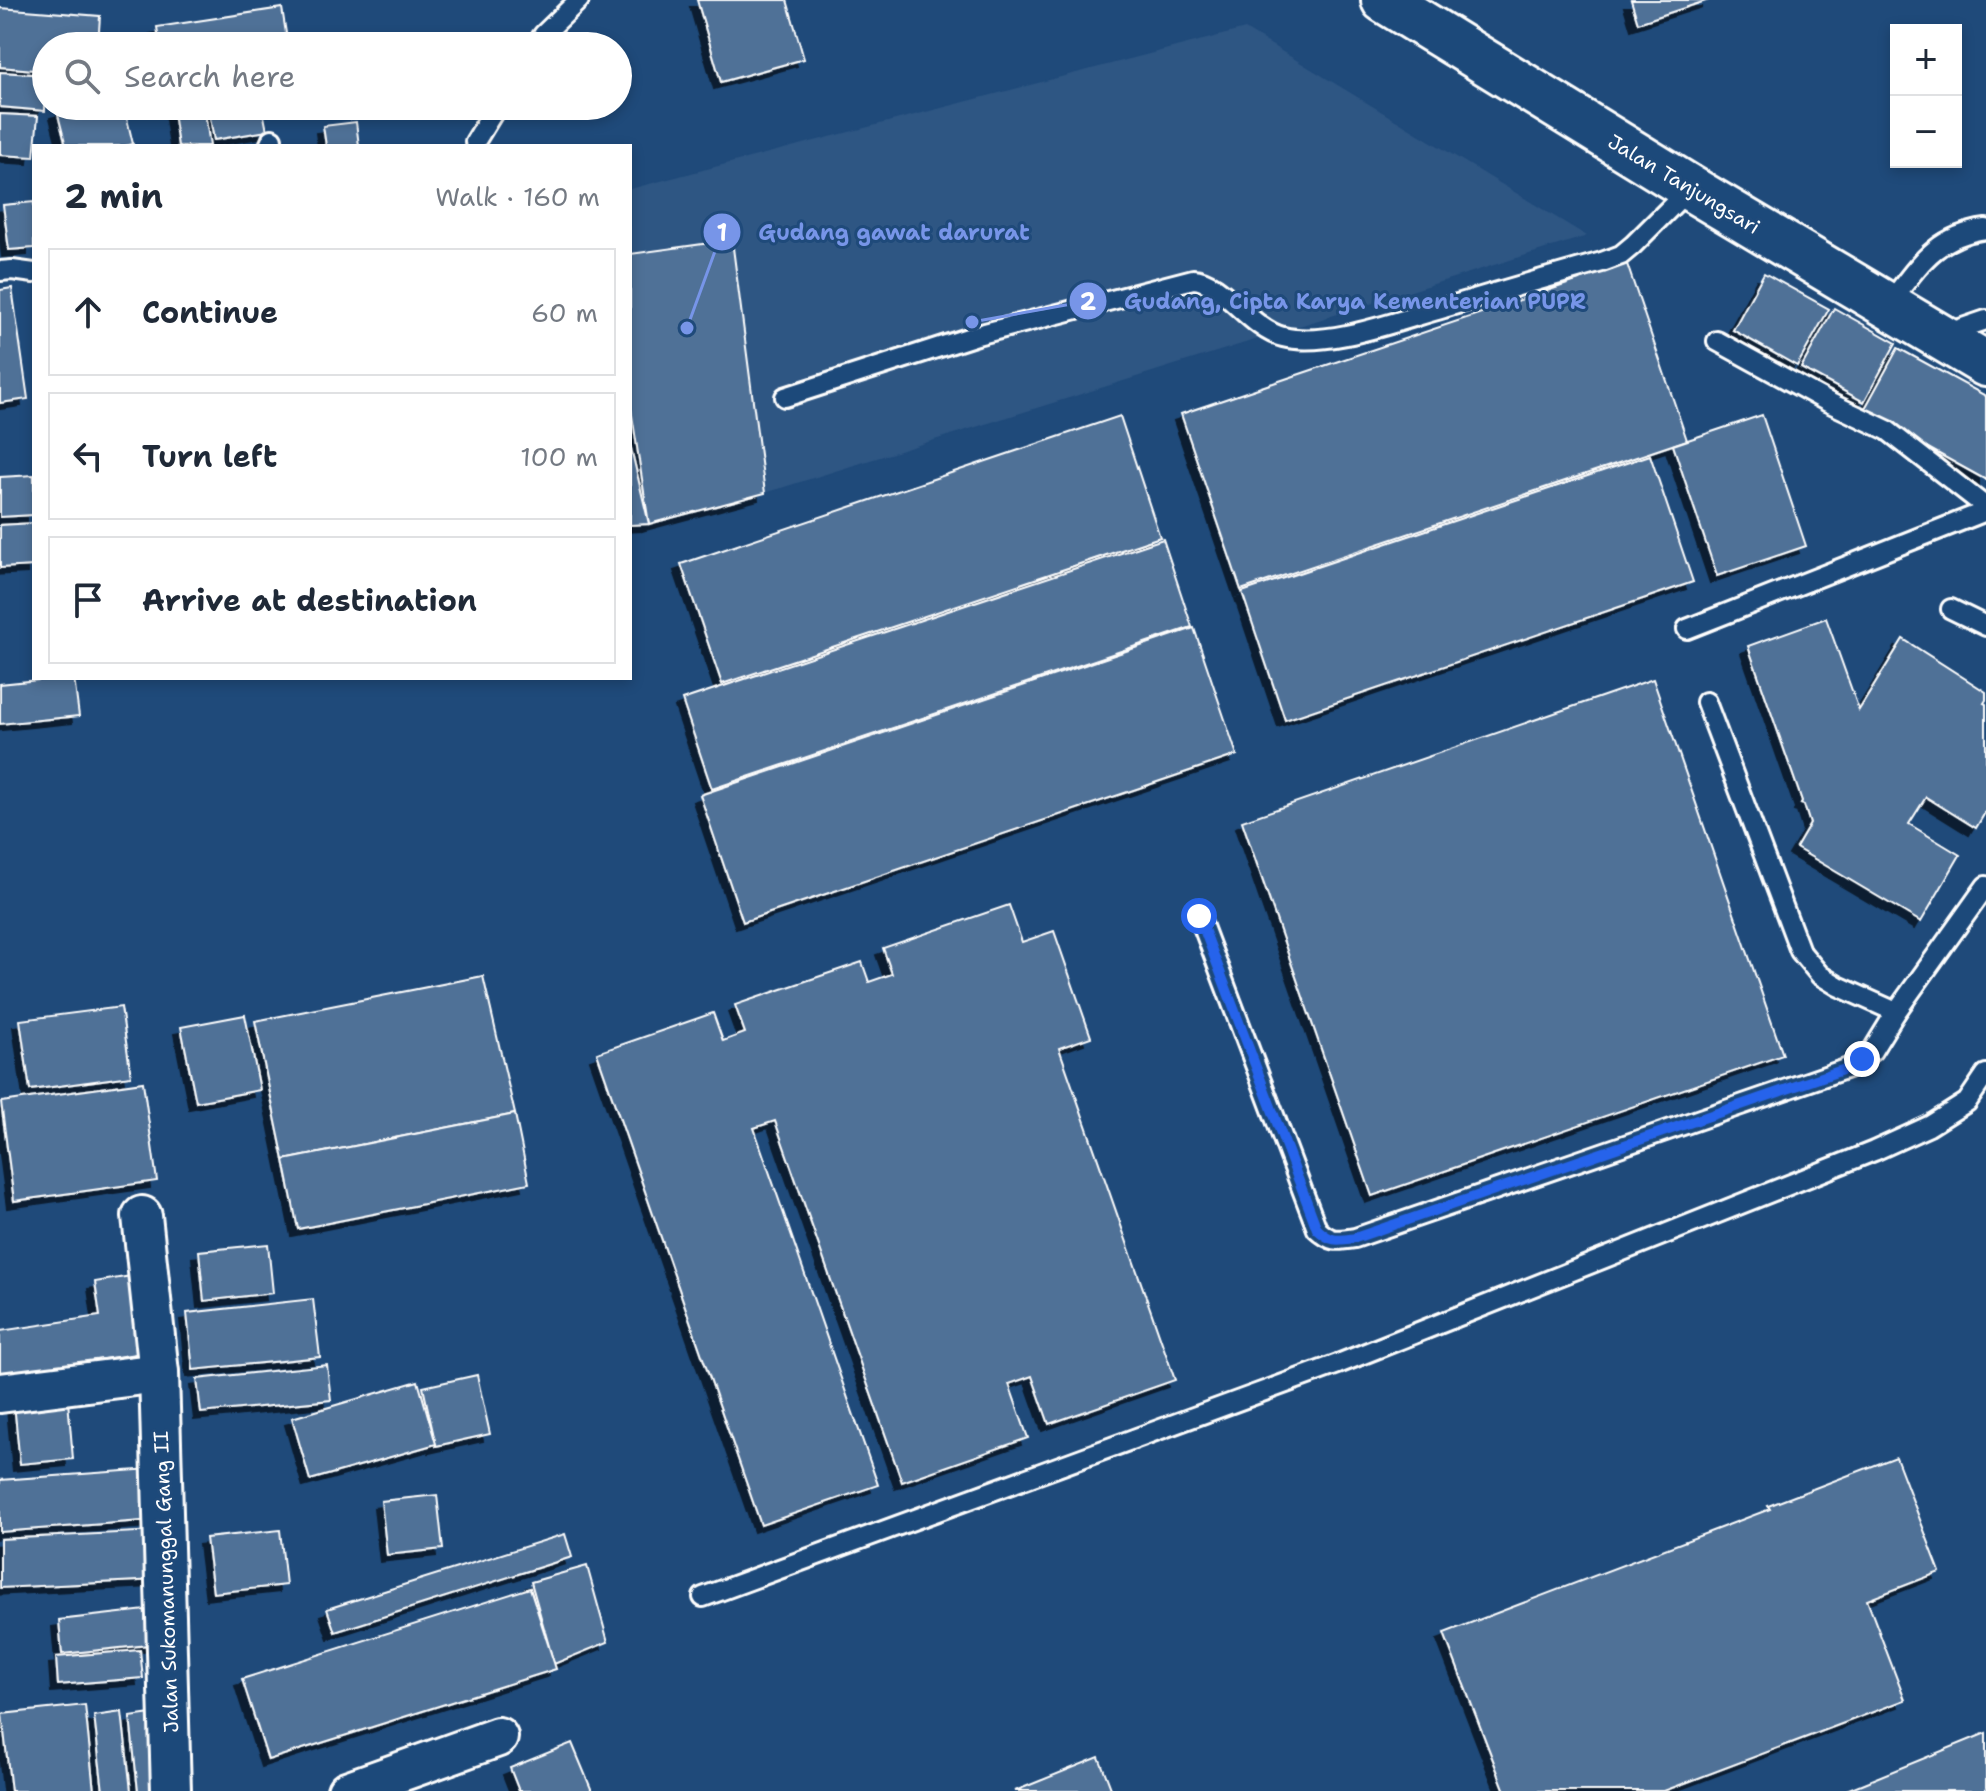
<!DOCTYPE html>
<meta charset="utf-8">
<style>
:root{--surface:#fff;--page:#f6f6f7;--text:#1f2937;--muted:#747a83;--line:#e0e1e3}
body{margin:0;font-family:"Shantell Sans",sans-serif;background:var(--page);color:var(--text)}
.controls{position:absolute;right:24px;top:24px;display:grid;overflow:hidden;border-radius:0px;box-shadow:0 4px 12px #0003}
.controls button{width:72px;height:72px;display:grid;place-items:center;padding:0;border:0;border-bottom:2px solid var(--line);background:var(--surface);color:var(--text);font:40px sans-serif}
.stop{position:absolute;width:24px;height:24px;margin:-18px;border:6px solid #2563eb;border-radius:50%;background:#fff}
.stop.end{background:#2563eb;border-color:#fff;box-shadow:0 2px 8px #0008}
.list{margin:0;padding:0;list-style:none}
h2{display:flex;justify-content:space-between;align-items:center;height:104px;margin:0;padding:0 32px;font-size:34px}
h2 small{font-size:26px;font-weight:400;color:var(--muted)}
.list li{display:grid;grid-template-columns:52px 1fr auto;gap:24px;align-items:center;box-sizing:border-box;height:128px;margin:0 16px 16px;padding:0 16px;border:2px solid var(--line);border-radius:0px}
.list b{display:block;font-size:30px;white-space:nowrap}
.list em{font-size:26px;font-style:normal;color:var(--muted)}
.icon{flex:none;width:44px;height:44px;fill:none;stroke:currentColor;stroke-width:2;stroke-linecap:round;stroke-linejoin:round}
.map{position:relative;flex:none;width:1986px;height:1791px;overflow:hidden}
.search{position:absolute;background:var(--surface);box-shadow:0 4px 12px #0003;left:32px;top:32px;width:600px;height:88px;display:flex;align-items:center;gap:20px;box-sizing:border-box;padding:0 28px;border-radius:44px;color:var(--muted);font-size:30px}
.panel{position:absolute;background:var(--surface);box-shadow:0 4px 12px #0003;left:32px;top:144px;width:600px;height:536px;border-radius:0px}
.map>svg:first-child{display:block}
.built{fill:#2e5683}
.building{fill:#507197;stroke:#fff;stroke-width:2;filter:url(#shadow)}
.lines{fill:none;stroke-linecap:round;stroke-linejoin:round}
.lane-casing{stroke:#fff;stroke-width:24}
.street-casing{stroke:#fff;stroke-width:44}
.secondary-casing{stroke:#fff;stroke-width:50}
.lane{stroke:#1f4a7a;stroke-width:18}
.street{stroke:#1f4a7a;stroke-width:38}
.secondary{stroke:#1f4a7a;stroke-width:44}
.route{stroke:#2563eb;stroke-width:10}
.labels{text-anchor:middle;stroke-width:6;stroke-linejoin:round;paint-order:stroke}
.street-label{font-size:20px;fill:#fff;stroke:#1f4a7a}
.leader{fill:none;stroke:#7795e8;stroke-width:3}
.callout-dot{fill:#7795e8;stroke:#1f4a7a;stroke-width:3}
.mark-label{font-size:24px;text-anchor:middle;font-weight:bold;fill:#fff}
.callout-label{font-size:22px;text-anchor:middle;font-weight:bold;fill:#7795e8;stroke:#1f4a7a;stroke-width:6;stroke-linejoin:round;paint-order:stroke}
</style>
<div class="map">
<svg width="1986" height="1791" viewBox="0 0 1986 1791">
<defs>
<filter id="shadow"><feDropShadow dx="-7" dy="7" stdDeviation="0" flood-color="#0009"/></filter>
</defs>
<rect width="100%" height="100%" fill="#1f4a7a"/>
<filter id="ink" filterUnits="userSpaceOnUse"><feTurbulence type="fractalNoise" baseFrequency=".0125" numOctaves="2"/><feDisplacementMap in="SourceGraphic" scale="16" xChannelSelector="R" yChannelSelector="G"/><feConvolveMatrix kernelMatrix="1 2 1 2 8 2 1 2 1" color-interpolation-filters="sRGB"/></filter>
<g filter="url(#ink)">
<path class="built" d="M1245 29 1587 236 765 493 649 524 630 407V189Z"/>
<g class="building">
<path d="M697 0H787L804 59 721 82Z"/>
<path d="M1631 0H1709L1638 23Z"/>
<path d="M0 8 100 16 98 46H46V71L0 67Z"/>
<path d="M282 8 288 46H160L157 27Z"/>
<path d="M0 72 46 75 45 111 0 107Z"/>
<path d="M78 106H124L133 144 125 146H66L57 111Z"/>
<path d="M172 106H204L210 146H178Z"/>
<path d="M208 106H262L267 131 214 140Z"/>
<path d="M0 114 38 116 34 157 0 155Z"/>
<path d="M356 122 359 146H326L323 126Z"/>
<path d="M34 202V248L9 250 3 205Z"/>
<path d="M732 240 765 493 649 524 630 402V254Z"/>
<path d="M1627 264 1687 440 1241 590 1181 414Z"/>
<path d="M1764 273 1829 309 1797 366 1733 330Z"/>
<path d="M12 288 28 399 0 403V290Z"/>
<path d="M1834 308 1896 343 1864 402 1801 368Z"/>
<path d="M1898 348 1986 396V480L1863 412Z"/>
<path d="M1762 415 1806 546 1717 576 1673 445Z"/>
<path d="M1120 416 1160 537 722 684 681 564Z"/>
<path d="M630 444 649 524 630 525Z"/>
<path d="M1650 455 1693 582 1285 720 1242 592Z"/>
<path d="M34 475V515L0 517V477Z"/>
<path d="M34 523V566L0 568V525Z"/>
<path d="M1163 539 1192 627 712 789 682 700Z"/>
<path d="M1826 618 1859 710 1903 639 1986 692V700L1984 703 1986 704V811L1976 828 1926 797 1909 824 1960 855 1921 922 1796 848 1810 824 1804 805 1801 804 1802 801 1748 646Z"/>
<path d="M1194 628 1237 755 743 922 700 795Z"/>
<path d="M58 678H74L79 716 0 724V684Z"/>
<path d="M1653 679 1783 1055 1372 1196 1242 821Z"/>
<path d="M1009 905 1022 942 1054 931 1091 1037 1059 1048 1175 1380 1049 1424 1032 1376 1009 1384 1028 1438 902 1482 775 1121 754 1128 878 1485 761 1525 597 1053 713 1013 723 1041 745 1033 735 1005 862 962 869 982 892 974 883 948Z"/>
<path d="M483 976 515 1114 284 1160 255 1021Z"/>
<path d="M121 1007 131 1076 30 1090 20 1020Z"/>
<path d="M245 1015 260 1090 196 1102 181 1027Z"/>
<path d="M143 1082 157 1181 14 1201 1 1102Z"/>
<path d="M515 1114 529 1183 298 1229 284 1160Z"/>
<path d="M268 1244 273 1293 204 1301 199 1251Z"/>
<path d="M143 1274 155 1351 0 1375V1331L100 1316 95 1282Z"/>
<path d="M313 1299 320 1357 193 1370 187 1313Z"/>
<path d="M327 1365 331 1400 201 1413 197 1379Z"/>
<path d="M477 1375 490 1434 436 1446 423 1387Z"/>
<path d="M418 1381 436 1444 310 1480 292 1418Z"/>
<path d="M67 1389 73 1459 20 1464 13 1393Z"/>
<path d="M1896 1457 1940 1572 1867 1600 1905 1700 1664 1791H1505L1444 1633 1770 1509 1768 1506Z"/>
<path d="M151 1469 155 1520 0 1532V1480Z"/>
<path d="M437 1495 443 1549 387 1555 381 1501Z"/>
<path d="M280 1530 286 1585 213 1593 206 1538Z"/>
<path d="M156 1531 158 1580 0 1588V1539Z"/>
<path d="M565 1534 572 1557 335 1632 327 1609Z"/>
<path d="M587 1566 608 1642 554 1664 531 1582Z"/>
<path d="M530 1588 556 1669 268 1760 242 1679Z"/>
<path d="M154 1609 158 1644 62 1654 59 1620Z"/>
<path d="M140 1650 143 1678 58 1685 56 1657Z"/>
<path d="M85 1705 94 1791H11L2 1714Z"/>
<path d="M122 1712 131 1791H103L94 1716Z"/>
<path d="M158 1713 167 1791H138L130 1717Z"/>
<path d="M1986 1733V1791H1844Z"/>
<path d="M572 1743 592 1791H519L510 1768Z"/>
<path d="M1099 1757 1112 1791H1015Z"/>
</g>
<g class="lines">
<g class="lane-casing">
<g id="lane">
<path d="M535 46 544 34 579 0"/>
<path d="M475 142 497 106"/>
<path d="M269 146 272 139"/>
<path d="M0 271 12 270 34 273"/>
<path d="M1888 305C1918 267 1934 236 1986 229"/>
<path d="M1945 334 1986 320"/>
<path d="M1717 341 1828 402 1887 430 1986 507"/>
<path d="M785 397 977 335 1193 279C1222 280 1250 329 1283 337 1328 348 1400 320 1444 308 1496 292 1549 277 1602 262L1621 255 1633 245 1690 188"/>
<path d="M1951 609 1986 626"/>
<path d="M1687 629 1986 511"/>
<path d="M1706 702 1800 951 1820 975 1838 986 1896 1012"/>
<path d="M1199 916 1317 1229C1331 1242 1336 1241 1355 1238L1851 1067 1872 1051 1896 1012 1986 886"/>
<path d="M703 1597 1338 1364 1874 1151 1929 1126 1967 1102 1986 1074"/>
</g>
</g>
<g class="street-casing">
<g id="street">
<path d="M142 1216 159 1373 171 1791"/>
<path d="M0 1393 159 1373"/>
<path d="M347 1791 498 1737"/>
</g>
</g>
<g class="secondary-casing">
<path id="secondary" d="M1384 0 1690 188 1986 364"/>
</g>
<use href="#lane" class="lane"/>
<use href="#street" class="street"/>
<use href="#secondary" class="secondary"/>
</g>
</g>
<g class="lines" filter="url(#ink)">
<path class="route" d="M1199 916 1317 1229C1331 1242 1336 1241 1355 1238L1851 1067 1862 1059"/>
</g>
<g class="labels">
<g class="street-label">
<text transform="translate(1684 184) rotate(31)" y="7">Jalan Tanjungsari</text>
<text transform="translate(166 1582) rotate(-92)" y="7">Jalan Sukomanunggal Gang II</text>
</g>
</g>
<path class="leader" d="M687 328L722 232M972 322L1088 301"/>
<g class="callout-dot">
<circle cx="687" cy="328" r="8"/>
<circle cx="972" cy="322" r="8"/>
<circle cx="722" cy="232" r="20"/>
<circle cx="1088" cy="301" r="20"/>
</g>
<g class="mark-label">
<text x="722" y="241">1</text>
<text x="1088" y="310">2</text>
</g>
<g class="callout-label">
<text x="894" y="240">Gudang gawat darurat</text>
<text x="1355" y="309">Gudang, Cipta Karya Kementerian PUPR</text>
</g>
</svg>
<div class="controls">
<button>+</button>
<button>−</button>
</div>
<div class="stop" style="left:1199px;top:916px"></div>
<div class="stop end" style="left:1862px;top:1059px"></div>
<div class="search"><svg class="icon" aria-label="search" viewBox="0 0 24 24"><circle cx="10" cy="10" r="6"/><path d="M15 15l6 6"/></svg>Search here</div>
<section class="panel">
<h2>2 min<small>Walk · 160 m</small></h2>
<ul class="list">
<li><svg class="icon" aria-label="ahead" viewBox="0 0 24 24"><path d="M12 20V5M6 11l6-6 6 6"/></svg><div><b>Continue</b></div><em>60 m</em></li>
<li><svg class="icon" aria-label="left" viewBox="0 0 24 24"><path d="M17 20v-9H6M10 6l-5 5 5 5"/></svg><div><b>Turn left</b></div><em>100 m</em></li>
<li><svg class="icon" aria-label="arrive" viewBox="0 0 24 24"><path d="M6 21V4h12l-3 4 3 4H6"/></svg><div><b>Arrive at destination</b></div></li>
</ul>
</section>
</div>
